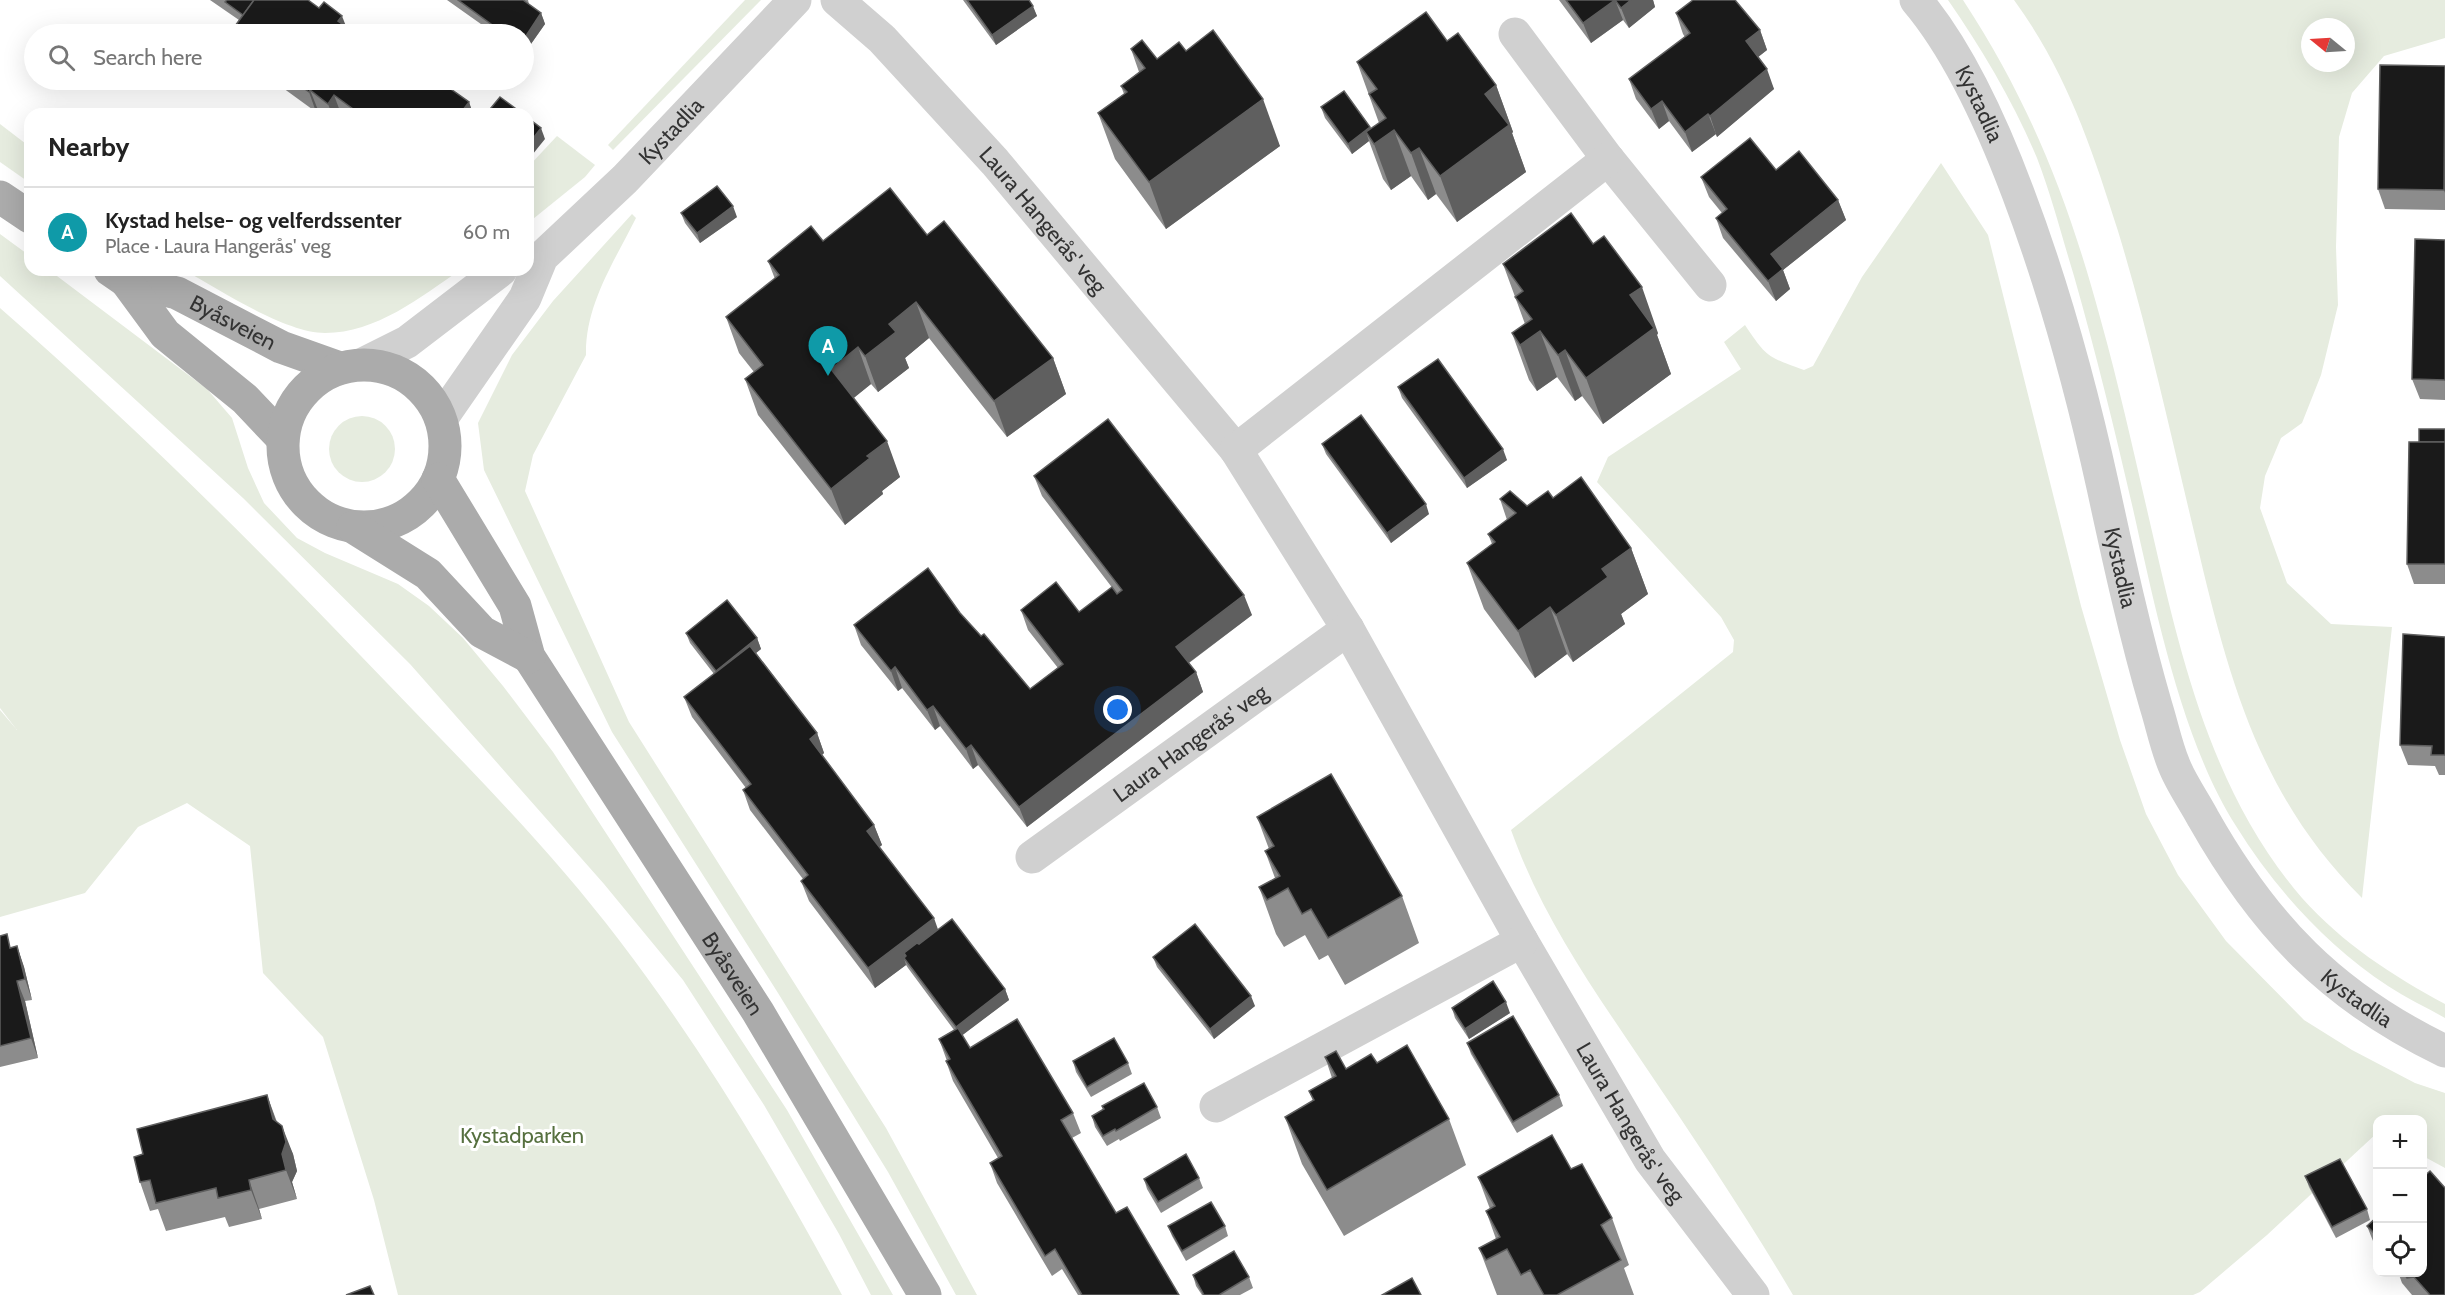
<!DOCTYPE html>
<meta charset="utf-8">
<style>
:root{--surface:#fff;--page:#f6f6f6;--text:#222;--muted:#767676;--line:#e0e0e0;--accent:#1a73e8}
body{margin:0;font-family:Cabin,sans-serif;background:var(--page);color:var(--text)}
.controls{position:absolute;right:18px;bottom:18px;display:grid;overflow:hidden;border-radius:12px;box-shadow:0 6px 24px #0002}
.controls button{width:54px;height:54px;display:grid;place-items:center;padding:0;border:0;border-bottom:2px solid var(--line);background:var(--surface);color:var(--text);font:30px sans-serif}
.compass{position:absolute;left:2301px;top:18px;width:54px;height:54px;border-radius:50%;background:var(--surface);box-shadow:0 6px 24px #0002;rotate:288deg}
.you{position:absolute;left:1118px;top:710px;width:21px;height:21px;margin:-15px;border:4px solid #fff;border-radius:50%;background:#1a73e8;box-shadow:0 0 0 9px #1a73e833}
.badge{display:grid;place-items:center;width:39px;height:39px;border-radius:50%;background:var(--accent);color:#fff;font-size:20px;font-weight:700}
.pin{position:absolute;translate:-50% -50px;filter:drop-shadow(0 2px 3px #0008)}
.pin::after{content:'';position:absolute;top:32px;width:21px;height:18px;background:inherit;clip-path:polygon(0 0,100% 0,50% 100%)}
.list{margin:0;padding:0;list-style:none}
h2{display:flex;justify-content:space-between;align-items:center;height:78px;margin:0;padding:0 24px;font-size:26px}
h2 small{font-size:20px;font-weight:400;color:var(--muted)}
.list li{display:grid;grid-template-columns:39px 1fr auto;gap:18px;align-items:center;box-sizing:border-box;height:90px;padding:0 24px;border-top:2px solid var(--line)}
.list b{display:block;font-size:22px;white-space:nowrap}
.list p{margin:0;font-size:20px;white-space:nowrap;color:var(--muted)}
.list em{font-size:20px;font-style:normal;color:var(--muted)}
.icon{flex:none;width:33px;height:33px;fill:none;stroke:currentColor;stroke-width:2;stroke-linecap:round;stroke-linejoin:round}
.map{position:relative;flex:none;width:2445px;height:1295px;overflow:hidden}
.search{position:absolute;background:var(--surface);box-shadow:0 6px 24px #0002;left:24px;top:24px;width:510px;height:66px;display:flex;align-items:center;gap:15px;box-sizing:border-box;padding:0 21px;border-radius:33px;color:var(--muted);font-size:22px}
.panel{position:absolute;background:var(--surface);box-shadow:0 6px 24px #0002;left:24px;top:108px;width:510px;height:168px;border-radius:18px}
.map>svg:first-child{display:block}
.green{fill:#e6ecdf;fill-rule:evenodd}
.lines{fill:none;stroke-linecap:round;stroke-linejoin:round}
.minor{stroke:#d0d0d0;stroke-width:33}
.major{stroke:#ababab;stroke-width:33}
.wall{fill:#8c8c8c}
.shaded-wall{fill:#5f5f5f}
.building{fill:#1a1a1a;stroke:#5f5f5f;stroke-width:1.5}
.labels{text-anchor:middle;stroke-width:6;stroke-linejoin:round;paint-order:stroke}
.street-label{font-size:22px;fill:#333;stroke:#fff}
.park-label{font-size:22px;fill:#56703f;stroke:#fff}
</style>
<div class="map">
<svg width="2445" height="1295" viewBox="0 0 2445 1295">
<rect width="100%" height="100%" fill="#fff"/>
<g class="green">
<path d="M745 0H761L613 150 608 145Z"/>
<path d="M1948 0H1963C2031 104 2069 202 2101 321 2121 393 2137 467 2154 540 2183 667 2215 797 2302 898 2342 943 2393 976 2445 1004V1018C2426 1007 2406 998 2388 986 2327 946 2275 889 2236 826 2182 742 2155 607 2133 509 2115 431 2096 353 2074 276 2062 237 2052 197 2037 158 2014 103 1982 49 1948 0Z"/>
<path d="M2014 0H2445V38L2384 56 2352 93 2339 137 2336 247 2338 305 2321 375 2302 423 2281 438 2265 476 2260 508 2287 583 2331 624 2392 627 2362 898C2259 796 2228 676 2196 540 2171 436 2149 333 2118 231 2092 148 2066 71 2014 0ZM2310 27H2346V63H2310Z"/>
<path d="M0 124 30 147V183L0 162Z"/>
<path d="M557 136 595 165 585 177 528 223V167Z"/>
<path d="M1941 163 1988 235 2081 606 2120 740 2146 814 2178 875 2226 941 2304 1020 2352 1050 2415 1083 2445 1093V1168L2423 1156 2422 1120H2378L2377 1133 2267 1235 2200 1292 2193 1295H1793C1747 1217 1696 1141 1645 1066 1592 987 1543 919 1511 830L1733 652 1734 640 1721 617 1597 482 1608 457 1741 369 1724 342 1745 325C1767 358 1768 357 1804 370L1813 366 1862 277Z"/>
<path d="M632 214 636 218C614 262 585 305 586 355L533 455 525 491 629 722 886 1128 977 1295H956L888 1172 778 993 612 732 484 470 478 423 512 355 553 301Z"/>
<path d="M0 234 30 256V270H49L207 389 232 418 248 468 264 503 297 538 325 553 398 584 429 606 463 638 503 686 553 752 787 1110 893 1295H871L839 1234 764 1105 683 980 604 884 410 664 243 498 0 276Z"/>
<path d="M184 270H460C421 297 376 333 325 333 285 333 220 290 184 270Z"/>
<path d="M0 308C135 426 262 552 386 682 466 765 549 848 619 940 704 1051 776 1172 842 1295H398L374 1200 323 1037 263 973 250 846 187 803 138 827 85 893 0 917V710L17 730 0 708Z"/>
<circle cx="362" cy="449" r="33"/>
</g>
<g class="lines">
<g class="minor">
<path id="s1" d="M837 0 882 39 995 162 1236 450 1348 629 1522 941 1650 1160 1753 1295"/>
<path id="s2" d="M1916 0C1961 53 1994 129 2018 193 2054 288 2081 387 2103 487 2119 561 2135 634 2156 706 2162 725 2166 746 2174 765 2181 783 2194 801 2203 818 2264 926 2332 997 2445 1051"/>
<path d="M1515 34 1608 159 1710 285"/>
<path d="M363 364 407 342 501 270"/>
<path id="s3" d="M441 419 525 298 542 257 625 179 795 0"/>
<path d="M1236 450 1608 159"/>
<path id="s4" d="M1032 857 1348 629"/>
<path d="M1216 1106 1522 941"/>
</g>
<g class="major">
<path d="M0 197 30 217"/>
<path id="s5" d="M110 270 126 281 177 293 281 347 340 368"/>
<path d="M126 281 165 334 245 399 283 439"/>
<circle cx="364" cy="446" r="81"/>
<path id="s6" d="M438 479 515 606 529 657 758 1012 925 1295"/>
<path d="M353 527 428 574 482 632 529 657"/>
</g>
</g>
<g class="wall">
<path d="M210 0H285L346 27 356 34H230V33L239 20Z"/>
<path d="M447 0H528L529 4 541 13 545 24 526 51 524 49V34H495Z"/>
<path d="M963 0H1029L1037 16 996 45Z"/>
<path d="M1559 0H1653L1655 7 1629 28 1623 20 1591 43Z"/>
<path d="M1676 13 1760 30 1767 50 1758 57 1774 89 1717 137 1716 134 1692 152 1669 121 1659 129 1636 99 1629 79 1685 37 1683 34Z"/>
<path d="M1447 41 1496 85 1513 132 1512 133 1526 172 1457 222 1436 194 1428 200 1411 176 1391 190 1383 179 1369 141 1352 154 1325 118 1321 107 1370 127 1371 129 1379 123 1357 62Z"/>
<path d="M1131 49 1157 59 1186 51 1280 146 1166 229 1115 159 1098 113 1124 94 1121 86 1139 72Z"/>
<path d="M2445 66V210L2385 209 2378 189Z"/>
<path d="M272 80H438L469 102 473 114H323L318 110 316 112Z"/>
<path d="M1776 170 1838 200 1846 220 1783 270 1790 289 1776 301 1723 238 1716 218 1722 213 1709 197 1701 177Z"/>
<path d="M681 213 737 217 700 243 685 223Z"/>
<path d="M927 235 1053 358 1066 394 1007 437 929 338 905 358 909 368 878 392 871 384 853 398 900 477 882 491 883 494 845 525 758 415 745 379 754 372 739 353 726 317 775 279 768 261 823 241Z"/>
<path d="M2445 240V400L2420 399 2412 379Z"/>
<path d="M1503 264 1658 333 1657 335 1671 374 1603 424 1582 396 1575 401 1557 377 1537 391 1529 380 1512 333 1525 324Z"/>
<path d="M1398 387 1507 460 1467 488 1402 398Z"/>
<path d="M2445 429V584H2414L2407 564Z"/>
<path d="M1322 444 1429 514 1391 543 1326 454Z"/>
<path d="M1034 476 1252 615 1189 663 1196 672 1203 692 1027 827 978 765 973 769 940 726 935 730 902 688 898 691 861 645 854 625 960 613 1030 689 1058 668 1028 630 1021 610 1079 612 1117 594 1042 496Z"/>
<path d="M1553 498 1631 548 1648 594 1621 614 1625 624 1573 662 1567 654 1535 678 1484 609 1467 563 1492 544 1488 534 1507 520 1500 499 1527 506Z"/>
<path d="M686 633 757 638 761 649 756 653 817 733 824 753 822 755 874 825 882 845 879 847 938 930 1005 989 1009 1000 962 1035 970 1048 1073 1113 1081 1133 1072 1138 1116 1213 1179 1295H1078L1062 1269 1052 1276 997 1183 990 1163 998 1158 953 1081 946 1061H947L939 1039 954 1030 908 968 906 965 875 988 809 901 801 881 803 879 750 810 743 790 746 788 692 717 684 697 714 674 690 643Z"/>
<path d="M2445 637V775H2439L2435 766 2408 765 2400 745Z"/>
<path d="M1257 817 1402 896 1419 943 1345 985 1328 955 1319 960 1305 935 1284 947 1276 934 1259 887 1275 878 1265 851 1269 849Z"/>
<path d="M0 936 11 948 17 946 24 967 32 1000 25 1001 38 1058 0 1067Z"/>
<path d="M1153 957 1255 1006 1214 1039 1157 967Z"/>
<path d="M1452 1008 1510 1013 1469 1039 1455 1018Z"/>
<path d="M1467 1043 1559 1095 1563 1106 1517 1133 1471 1054Z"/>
<path d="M1325 1057 1346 1069 1377 1063 1449 1119 1466 1165 1344 1236 1302 1164 1285 1117 1313 1101 1309 1091 1332 1078Z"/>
<path d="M1073 1061 1128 1063 1132 1074 1091 1097 1076 1072Z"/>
<path d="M267 1095 277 1122 293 1154 297 1171 292 1182 297 1199 259 1209 262 1219 229 1227 225 1217 166 1231 158 1209 150 1211 140 1182 143 1154Z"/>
<path d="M1102 1106 1157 1107 1161 1118 1120 1141 1119 1139 1107 1146 1095 1127 1092 1116 1103 1110Z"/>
<path d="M1571 1169 1612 1218 1629 1265 1624 1268 1634 1295H1497L1479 1248 1496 1239 1486 1211 1490 1209 1478 1177Z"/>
<path d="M2305 1176 2367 1209 2370 1220 2336 1238 2309 1187Z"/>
<path d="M1199 1178 1203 1188 1161 1213 1147 1189 1144 1179Z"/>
<path d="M2378 1216V1249L2375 1246 2367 1226Z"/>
<path d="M1168 1226H1225L1228 1236 1186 1261 1172 1236Z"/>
<path d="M2398 1272H2422L2445 1295H2412L2402 1283Z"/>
<path d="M1193 1275 1249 1277 1253 1288 1240 1295H1202L1196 1286Z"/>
</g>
<g class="shaded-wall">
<path d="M1615 0 1623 20 1591 43 1583 23Z"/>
<path d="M1631 0H1653L1655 7 1629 28 1621 8Z"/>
<path d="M1033 6 1037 16 996 45 992 35Z"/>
<path d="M541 13 545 24 526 51 524 43V39Z"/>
<path d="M342 16 349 34 338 21Z"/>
<path d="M502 25 505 34H500L498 29Z"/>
<path d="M1760 30 1767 50 1753 61 1746 41Z"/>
<path d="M1767 69 1774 89 1717 137 1710 116Z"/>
<path d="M1496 85 1513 132 1512 133 1526 172 1457 222 1440 176 1485 94Z"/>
<path d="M310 90 318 110 316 112 309 92Z"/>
<path d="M334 95 341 114H332L328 104Z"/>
<path d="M1263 99 1280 146 1166 229 1149 182Z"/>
<path d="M1662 101 1669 121 1659 129 1651 109Z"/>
<path d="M469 102 473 114H460Z"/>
<path d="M2445 103V193L2444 190Z"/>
<path d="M1708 114 1716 134 1692 152 1685 132Z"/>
<path d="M1370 127 1374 138 1366 132 1369 141 1352 154 1348 144Z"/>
<path d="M541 128 545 139 528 160V145Z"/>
<path d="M1394 130 1411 176 1391 190 1374 144Z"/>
<path d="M1419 148 1436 194 1428 200 1411 153Z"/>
<path d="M1838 200 1846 220 1783 270 1790 289 1776 301 1768 281 1771 254Z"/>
<path d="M733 206 737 217 700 243 697 233Z"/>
<path d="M1642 287 1658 333 1657 335 1671 374 1603 424 1586 378 1630 295Z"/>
<path d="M916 302 929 338 905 358 909 368 878 392 865 356 889 324Z"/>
<path d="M1540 331 1557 377 1537 391 1520 345Z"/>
<path d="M858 347 871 384 844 406 831 369Z"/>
<path d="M1565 350 1582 396 1575 401 1558 355Z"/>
<path d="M1053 358 1066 394 1007 437 994 401Z"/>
<path d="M887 441 900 477 882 491 883 494 845 525 831 489 867 456Z"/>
<path d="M1503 449 1507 460 1467 488 1464 478Z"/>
<path d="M1426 504 1429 514 1391 543 1387 533Z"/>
<path d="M1631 548 1648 594 1621 614 1625 624 1573 662 1556 615 1602 569Z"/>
<path d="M1244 595 1252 615 1183 667 1176 647Z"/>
<path d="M1550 607 1567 654 1535 678 1518 631Z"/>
<path d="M757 638 761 649 720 682 716 671Z"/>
<path d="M895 667 902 688 898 691 891 671Z"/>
<path d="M1196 672 1203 692 1027 827 1019 807Z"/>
<path d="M933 706 940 726 935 730 927 710Z"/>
<path d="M817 733 824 753 817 759 810 739Z"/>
<path d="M971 745 978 765 973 769 966 749Z"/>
<path d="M874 825 882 845 875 851 867 831Z"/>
<path d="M934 918 941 938 906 956 904 953 907 962 904 958 906 965 875 988 868 968Z"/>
<path d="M17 946 24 967 32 1000 25 979Z"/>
<path d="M17 981 25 1001 38 1058 31 1038Z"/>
<path d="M1005 989 1009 1000 960 1037 956 1027Z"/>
<path d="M1251 996 1255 1006 1214 1039 1210 1029Z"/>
<path d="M1506 1002 1510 1013 1469 1039 1465 1029Z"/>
<path d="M267 1095 277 1124 273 1119Z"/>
<path d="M282 1126 293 1154 297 1171 292 1182 297 1199 286 1170 282 1154Z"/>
<path d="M249 1180 259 1209 262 1219 251 1190Z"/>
</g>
<g class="building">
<path d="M227 0H254L243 15 225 2Z"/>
<path d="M254 0H308L319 8 324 2 342 16 338 21 356 34H231L230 33Z"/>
<path d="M458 0H523L541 13 524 39V34H515L502 25 498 29Z"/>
<path d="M967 0H1029L1033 6 992 35Z"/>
<path d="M1566 0H1631L1621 8 1615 0 1583 23Z"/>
<path d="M1693 0H1735L1760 30 1746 41 1767 69 1710 116 1708 114 1685 132 1662 101 1651 109 1629 79 1690 33 1676 13Z"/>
<path d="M1426 12 1447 41 1458 33 1496 85 1485 94 1509 125 1440 176 1419 148 1411 153 1394 130 1374 144 1366 132 1386 118 1369 94 1377 89 1357 62Z"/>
<path d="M1213 30 1263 99 1149 182 1098 113 1127 92 1121 86 1145 68 1131 49 1142 40 1157 59 1179 42 1186 51Z"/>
<path d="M2380 65 2445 66 2444 190 2378 189Z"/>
<path d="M292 80H438L469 102 460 114H360L334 95 328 104 310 90 309 92Z"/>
<path d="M1344 91 1370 127 1348 144 1321 107Z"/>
<path d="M500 97 523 114H486Z"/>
<path d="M528 118 541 128 528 145Z"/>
<path d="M1750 138 1776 170 1799 151 1838 200 1771 254 1783 269 1768 281 1716 218 1727 209 1701 177Z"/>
<path d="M717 186 733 206 697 233 681 213Z"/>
<path d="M890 188 927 235 944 221 1053 358 994 401 916 302 889 324 896 332 865 356 858 347 831 369 887 441 867 456 870 458 831 489 745 379 763 365 726 317 779 275 768 261 811 226 823 241Z"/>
<path d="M1571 213 1593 244 1604 236 1642 287 1630 295 1654 328 1586 378 1565 350 1558 355 1540 331 1520 345 1512 333 1532 319 1515 297 1523 291 1503 264Z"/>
<path d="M2415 239 2445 240V380L2412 379Z"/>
<path d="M1438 359 1503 449 1464 478 1398 387Z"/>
<path d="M1361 415 1426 504 1387 533 1322 444Z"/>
<path d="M1108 419 1244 595 1176 647 1196 672 1019 807 971 745 966 749 933 706 927 710 895 667 891 671 854 625 928 568 960 613 981 636 984 634 1030 689 1063 664 1021 610 1056 582 1079 612 1112 587 1117 594 1122 590 1034 476Z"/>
<rect x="2419" y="429" width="26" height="13"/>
<path d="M2409 442H2445V564H2407Z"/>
<path d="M1581 477 1631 548 1602 569 1608 577 1556 615 1550 607 1518 631 1467 563 1495 542 1488 534 1516 513 1500 499 1510 491 1527 506 1548 491 1553 498Z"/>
<path d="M727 600 757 638 716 671 686 633Z"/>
<path d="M2403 634 2445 637V755H2431L2432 746 2400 745Z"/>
<path d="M750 646 817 733 810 739 874 825 867 831 934 918 868 968 801 881 808 875 743 790 751 784 684 697Z"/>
<path d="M1331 774 1402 896 1328 938 1311 909 1302 914 1288 888 1267 900 1259 887 1280 876 1265 851 1274 846 1257 817Z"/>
<path d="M952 919 1005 989 956 1027 904 958 906 956 904 953 917 943 919 944Z"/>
<path d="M1195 924 1251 996 1210 1029 1153 957Z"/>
<path d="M7 934 10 948 17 946 25 979 17 981 31 1038 0 1046V936Z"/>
<path d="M1493 981 1506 1002 1465 1029 1452 1008Z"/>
<path d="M1513 1016 1559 1095 1513 1122 1467 1043Z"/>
<path d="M1017 1019 1073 1113 1061 1120 1116 1213 1127 1207 1179 1295H1082L1055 1249 1045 1256 990 1163 1002 1156 946 1061 950 1059 939 1039 958 1028 970 1048Z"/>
<path d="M1114 1038 1128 1063 1087 1087 1073 1061Z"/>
<path d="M1407 1045 1449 1119 1327 1190 1285 1117 1314 1100 1309 1091 1336 1076 1325 1057 1336 1051 1346 1069 1371 1054 1377 1063Z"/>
<path d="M1144 1083 1157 1107 1116 1131 1115 1129 1103 1136 1092 1116 1104 1109 1102 1106Z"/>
<path d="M267 1095 273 1119 282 1126 286 1142 282 1154 286 1170 249 1180 251 1190 218 1198 216 1188 156 1203 150 1180 140 1182 134 1157 143 1154 137 1129Z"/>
<path d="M1552 1135 1571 1169 1582 1164 1612 1218 1601 1225 1621 1260 1557 1295H1544L1530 1270 1521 1275 1507 1249 1486 1260 1479 1248 1500 1237 1486 1211 1495 1206 1478 1177Z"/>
<path d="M1186 1154 1199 1178 1158 1202 1144 1179Z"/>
<path d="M2340 1159 2367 1209 2332 1227 2305 1176Z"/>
<path d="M2430 1171 2445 1188V1295H2430L2414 1277 2407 1278 2403 1272H2422V1178Z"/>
<path d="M1211 1202 1225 1226 1182 1251 1168 1226Z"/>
<path d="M2378 1216V1237L2367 1226Z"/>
<path d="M1234 1251 1249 1277 1219 1295H1204L1193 1275Z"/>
<path d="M1412 1278 1421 1295H1382Z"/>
<path d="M370 1286 374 1295H346Z"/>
</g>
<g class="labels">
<g class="street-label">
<text dy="8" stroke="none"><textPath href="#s2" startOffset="122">Kystadlia</textPath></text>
<text dy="8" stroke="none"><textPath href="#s3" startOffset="372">Kystadlia</textPath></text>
<text dy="8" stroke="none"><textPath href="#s1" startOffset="302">Laura Hangerås' veg</textPath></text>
<text dy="8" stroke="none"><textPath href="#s5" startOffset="135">Byåsveien</textPath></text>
<text dy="8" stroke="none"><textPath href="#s2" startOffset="608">Kystadlia</textPath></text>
<text dy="8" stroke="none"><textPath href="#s4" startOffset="195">Laura Hangerås' veg</textPath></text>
<text dy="8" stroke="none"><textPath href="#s6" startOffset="578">Byåsveien</textPath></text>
<text dy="8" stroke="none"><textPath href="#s2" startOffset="1112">Kystadlia</textPath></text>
<text dy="8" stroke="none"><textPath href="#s1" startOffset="1382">Laura Hangerås' veg</textPath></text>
</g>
<g class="park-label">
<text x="522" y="1143">Kystadparken</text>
</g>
</g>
</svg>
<div class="controls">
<button>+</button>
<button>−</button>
<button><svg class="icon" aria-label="locate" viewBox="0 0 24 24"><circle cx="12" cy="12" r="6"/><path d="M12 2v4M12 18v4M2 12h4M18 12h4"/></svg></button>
</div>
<svg class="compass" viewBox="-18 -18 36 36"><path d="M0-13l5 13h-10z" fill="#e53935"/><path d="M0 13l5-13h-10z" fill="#767676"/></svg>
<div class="you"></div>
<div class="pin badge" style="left:828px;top:376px;background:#0f9aa8">A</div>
<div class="search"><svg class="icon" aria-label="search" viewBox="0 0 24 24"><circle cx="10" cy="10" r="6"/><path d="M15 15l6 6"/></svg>Search here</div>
<section class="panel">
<h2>Nearby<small></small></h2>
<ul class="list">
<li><span class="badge" style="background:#0f9aa8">A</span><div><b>Kystad helse- og velferdssenter</b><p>Place · Laura Hangerås' veg</p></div><em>60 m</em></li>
</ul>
</section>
</div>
